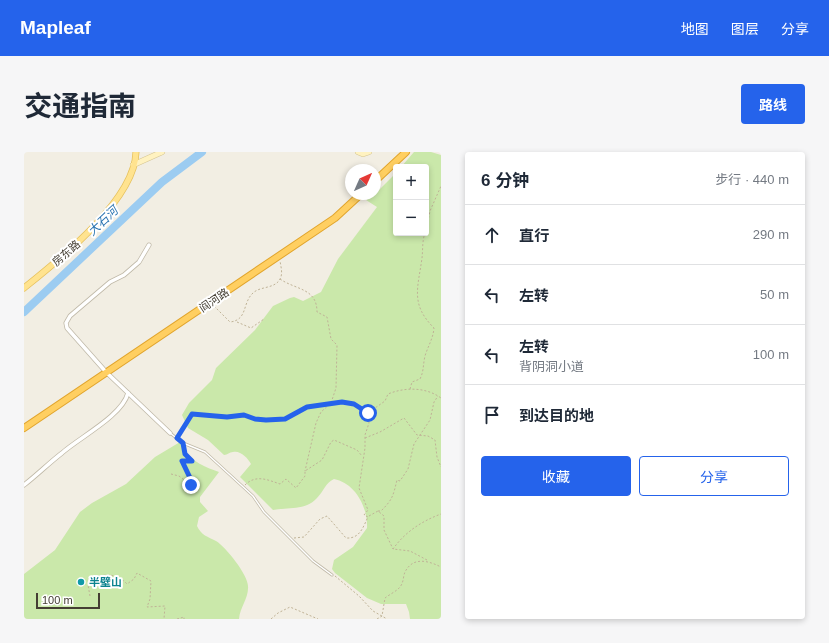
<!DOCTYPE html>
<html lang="zh">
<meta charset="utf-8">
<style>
:root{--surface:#fff;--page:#f6f6f7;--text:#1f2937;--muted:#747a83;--line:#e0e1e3;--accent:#2563eb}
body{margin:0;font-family:Arial,"Noto Sans SC",sans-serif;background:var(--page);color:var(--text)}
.controls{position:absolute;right:12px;top:12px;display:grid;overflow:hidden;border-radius:4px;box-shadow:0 2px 6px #0003}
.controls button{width:36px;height:36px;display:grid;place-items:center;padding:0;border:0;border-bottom:1px solid var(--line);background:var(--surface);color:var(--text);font:20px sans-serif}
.compass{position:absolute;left:321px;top:12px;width:36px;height:36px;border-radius:50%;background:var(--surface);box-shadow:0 2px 6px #0003;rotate:45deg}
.scale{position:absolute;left:12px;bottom:10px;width:64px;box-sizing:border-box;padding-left:4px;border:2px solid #443e33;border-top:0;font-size:11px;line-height:14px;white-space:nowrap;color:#443e33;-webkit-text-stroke:3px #fff;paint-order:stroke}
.stop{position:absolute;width:12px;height:12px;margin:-9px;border:3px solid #2563eb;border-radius:50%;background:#fff}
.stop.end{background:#2563eb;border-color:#fff;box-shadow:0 1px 4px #0008}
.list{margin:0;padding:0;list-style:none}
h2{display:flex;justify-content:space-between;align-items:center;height:52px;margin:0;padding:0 16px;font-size:17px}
h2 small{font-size:13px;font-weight:400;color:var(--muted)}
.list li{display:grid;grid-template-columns:26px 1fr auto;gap:12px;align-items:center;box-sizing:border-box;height:60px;padding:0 16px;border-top:1px solid var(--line)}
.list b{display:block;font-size:15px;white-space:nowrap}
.list p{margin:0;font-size:13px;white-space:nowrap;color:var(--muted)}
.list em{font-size:13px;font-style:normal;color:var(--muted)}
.actions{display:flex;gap:8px;padding:12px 16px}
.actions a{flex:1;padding:9px 0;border:1px solid var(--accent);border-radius:4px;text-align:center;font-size:14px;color:var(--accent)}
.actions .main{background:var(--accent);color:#fff}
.icon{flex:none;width:22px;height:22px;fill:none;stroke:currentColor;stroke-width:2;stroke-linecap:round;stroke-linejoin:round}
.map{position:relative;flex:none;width:417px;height:467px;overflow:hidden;border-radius:4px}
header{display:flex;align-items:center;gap:24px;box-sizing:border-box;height:56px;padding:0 20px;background:var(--accent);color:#fff}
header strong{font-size:19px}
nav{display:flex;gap:22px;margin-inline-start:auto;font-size:14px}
.intro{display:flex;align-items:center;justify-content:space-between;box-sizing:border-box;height:96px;padding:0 24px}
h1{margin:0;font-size:28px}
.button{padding:10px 18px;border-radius:4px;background:var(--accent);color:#fff;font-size:14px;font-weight:700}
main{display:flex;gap:24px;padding:0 24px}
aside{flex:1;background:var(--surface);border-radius:4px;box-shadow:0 2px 6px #0003}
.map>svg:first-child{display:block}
.green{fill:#cae8aa}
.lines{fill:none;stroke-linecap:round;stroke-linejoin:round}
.river{stroke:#9cccf1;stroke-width:8}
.lane-casing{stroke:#c0b9a8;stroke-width:3}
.street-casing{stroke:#c0b9a8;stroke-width:5}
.secondary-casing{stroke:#d4c491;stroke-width:6}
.primary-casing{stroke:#e6c15d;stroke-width:7}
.highway-casing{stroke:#e1a52e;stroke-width:8}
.path{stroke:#bfb296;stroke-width:1;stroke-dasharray:2 2;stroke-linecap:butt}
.lane{stroke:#fff;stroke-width:1.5}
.street{stroke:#fff;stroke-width:3.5}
.secondary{stroke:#fff2c0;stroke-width:5}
.primary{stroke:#ffe38f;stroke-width:5.5}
.highway{stroke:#ffcf61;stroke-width:6}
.route{stroke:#2563eb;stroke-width:5}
.culture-dot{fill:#0f9aa8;stroke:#fff;stroke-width:1.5}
.labels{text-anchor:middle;stroke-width:4;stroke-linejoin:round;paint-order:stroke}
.street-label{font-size:11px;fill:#443e33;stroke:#fff}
.culture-label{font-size:11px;font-weight:bold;fill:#0d838f;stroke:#fff;text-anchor:start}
.water-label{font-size:12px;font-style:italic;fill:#2b74b1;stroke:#fff}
</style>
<header>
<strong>Mapleaf</strong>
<nav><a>地图</a><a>图层</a><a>分享</a></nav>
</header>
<div class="intro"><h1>交通指南</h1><a class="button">路线</a></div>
<main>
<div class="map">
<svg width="417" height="467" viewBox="0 0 417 467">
<rect width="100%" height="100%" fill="#f2eee3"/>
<g class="green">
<path d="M390 0H407L417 3V467H386L385 460 382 452H357L343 446 311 421 308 417 310 408 329 395 343 376C344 355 331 331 310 327 301 331 300 339 293 346 281 359 264 355 249 358L216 325 227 312C224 306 216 298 209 300 205 300 204 303 200 303L184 288 164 276 158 263 165 251 188 228 192 216 231 178 249 154 266 146 270 145 279 149 297 140 314 107 353 55 342 48 351 42 372 21V81H402V15H377Z"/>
<path d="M156 290C158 292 159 295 160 298 167 309 183 316 195 320L176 345V350L184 359 175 365 173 374C177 383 184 385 192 389 202 395 224 423 224 434 225 446 216 455 215 467H0V422L31 398 56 360 68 351 102 332 131 305Z"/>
</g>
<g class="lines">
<path class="river" d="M0 160 138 30 178 0"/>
<g class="lane-casing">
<path id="lane" d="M146 281 159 291 181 300 229 344 240 360 289 409 308 423"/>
</g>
<g class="street-casing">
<g id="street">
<path d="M125 93 115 110 100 123 86 130 46 164 42 171 43 176 82 220 146 281"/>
<path d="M0 333C13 323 25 311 38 301 56 285 98 264 104 241"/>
</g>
</g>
<g class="secondary-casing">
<g id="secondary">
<path d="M334 0 339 2 345 0"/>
<path d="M109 13 138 0"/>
</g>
</g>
<g class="primary-casing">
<path id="primary" d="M0 136C35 108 111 48 112 0"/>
</g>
<g class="highway-casing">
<g id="highway">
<path d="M351 29 382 0"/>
<path d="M0 276 311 66 337 42"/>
</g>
</g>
<g class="path">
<path d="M402 78 406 59 417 34"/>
<path d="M256 127C272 138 293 136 293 160L303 165 307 187 313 193 312 236 307 251 297 260 292 271 281 319"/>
<path d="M190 154 206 170C224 168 218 151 229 141 236 134 251 137 256 127 259 122 257 115 256 109"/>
<path d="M213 170 227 176 240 167"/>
<path d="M386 237 388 230 396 227C400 219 399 212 401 204 404 194 409 187 410 176 386 152 394 136 398 106 399 98 398 89 401 81"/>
<path d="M155 283 165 270V265L168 262 203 265 220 263 231 267 242 268 261 267 283 255 318 249 330 252 344 260"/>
<path d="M341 286 356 280 380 266 393 283 404 284 411 288 413 305 417 315"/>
<path d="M147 322 155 324 167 333 169 330 159 309H168L161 302 160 294"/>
<path d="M221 333C232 322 244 328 256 332L262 327 272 336 281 324V319L298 308 307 290 310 288 333 298 338 304"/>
<path d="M354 359H357C369 347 369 344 373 328L376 329 384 317 390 292 406 268 410 250 414 244"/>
<path d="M345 364 354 359 360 364V378L369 397"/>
<path d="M270 386 280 385 296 367 303 364 322 386C336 387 339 375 344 365L340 363 344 358 335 336 341 296V283L345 271 344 261 361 249 364 242C381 235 402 235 417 246"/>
<path d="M403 408 386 399 369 397C381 380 398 369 417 362"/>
<path d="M311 424 335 444 349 459 363 467"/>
<path d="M66 444 64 433 65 427C80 422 92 420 103 432L110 427 113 421 127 429 126 447 123 455 141 454 140 467"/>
<path d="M153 467 160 465V467"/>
<path d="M247 467 254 461 266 455 294 467"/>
<path d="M353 467 358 464 361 446C366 442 373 439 376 435 380 430 379 424 381 420 389 404 405 409 417 415"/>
</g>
<use href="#lane" class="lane"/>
<use href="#street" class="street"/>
<use href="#secondary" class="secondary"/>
<use href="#primary" class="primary"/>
<use href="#highway" class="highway"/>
</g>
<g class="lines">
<path class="route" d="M167 333 168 330 158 309H168L161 302 159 291 153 286 168 262 203 265 220 263 231 267 242 268 261 267 283 255 318 250 330 252 344 261"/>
</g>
<circle class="culture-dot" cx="57" cy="430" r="4"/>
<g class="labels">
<g class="street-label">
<text transform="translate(42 101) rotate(-41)" y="4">房东路</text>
<text transform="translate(190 148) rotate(-34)" y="4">阎河路</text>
</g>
<g class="culture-label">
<text x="65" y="434">半壁山</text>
</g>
<g class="water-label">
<text transform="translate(79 69) rotate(-43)" y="4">大石河</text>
</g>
</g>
</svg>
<div class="controls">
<button>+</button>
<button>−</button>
</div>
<svg class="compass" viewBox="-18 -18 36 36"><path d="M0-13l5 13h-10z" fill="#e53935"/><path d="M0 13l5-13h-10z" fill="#747a83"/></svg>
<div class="scale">100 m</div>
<div class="stop" style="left:344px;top:261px"></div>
<div class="stop end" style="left:167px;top:333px"></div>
</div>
<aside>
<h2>6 分钟<small>步行 · 440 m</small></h2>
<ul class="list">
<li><svg class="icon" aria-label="ahead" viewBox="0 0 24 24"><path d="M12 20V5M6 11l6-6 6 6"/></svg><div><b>直行</b></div><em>290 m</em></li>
<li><svg class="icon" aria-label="left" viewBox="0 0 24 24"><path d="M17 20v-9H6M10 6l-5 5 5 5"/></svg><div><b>左转</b></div><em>50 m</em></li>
<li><svg class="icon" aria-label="left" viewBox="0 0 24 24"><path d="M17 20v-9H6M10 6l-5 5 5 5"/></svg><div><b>左转</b><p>背阴洞小道</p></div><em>100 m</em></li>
<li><svg class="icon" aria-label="arrive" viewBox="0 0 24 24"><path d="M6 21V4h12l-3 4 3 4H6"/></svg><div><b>到达目的地</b></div></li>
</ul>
<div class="actions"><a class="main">收藏</a><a>分享</a></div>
</aside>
</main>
